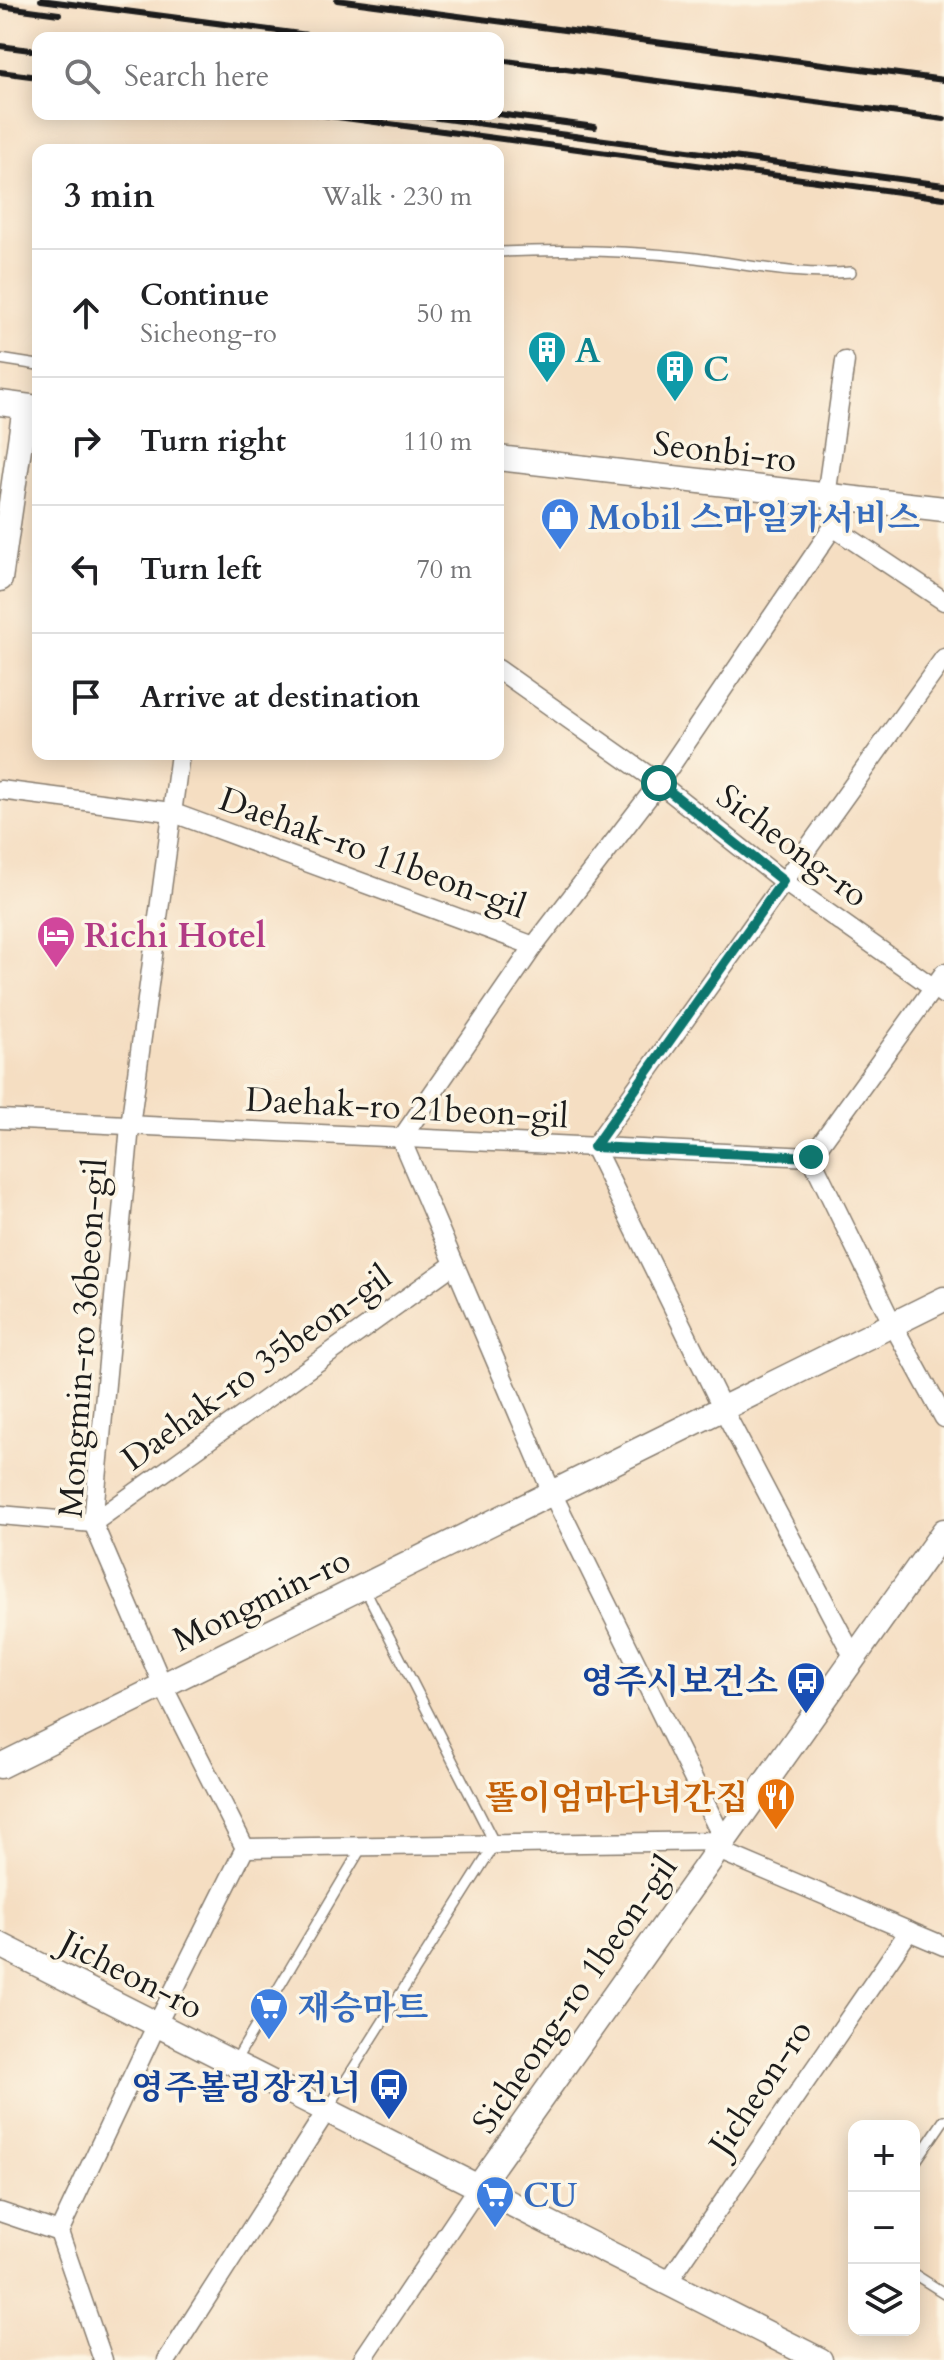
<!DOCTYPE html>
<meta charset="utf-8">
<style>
:root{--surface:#fff;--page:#f6f6f6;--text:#202124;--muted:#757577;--line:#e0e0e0}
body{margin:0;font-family:Cardo,"Noto Serif KR",serif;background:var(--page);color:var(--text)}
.controls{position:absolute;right:24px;bottom:24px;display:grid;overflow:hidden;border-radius:16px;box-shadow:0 4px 20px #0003}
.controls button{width:72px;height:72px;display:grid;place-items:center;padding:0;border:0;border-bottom:2px solid var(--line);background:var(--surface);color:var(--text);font:40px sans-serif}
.stop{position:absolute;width:24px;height:24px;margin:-18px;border:6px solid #0f766e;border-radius:50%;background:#fff}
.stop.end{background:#0f766e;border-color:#fff;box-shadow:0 2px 8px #0008}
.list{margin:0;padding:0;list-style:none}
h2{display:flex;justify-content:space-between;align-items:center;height:104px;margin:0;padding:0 32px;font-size:34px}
h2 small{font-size:26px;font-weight:400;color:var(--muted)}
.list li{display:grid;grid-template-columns:52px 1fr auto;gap:24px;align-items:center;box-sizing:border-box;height:128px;padding:0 32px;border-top:2px solid var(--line)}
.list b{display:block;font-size:30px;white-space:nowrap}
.list p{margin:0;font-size:26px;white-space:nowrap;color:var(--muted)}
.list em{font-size:26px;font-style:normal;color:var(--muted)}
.icon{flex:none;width:44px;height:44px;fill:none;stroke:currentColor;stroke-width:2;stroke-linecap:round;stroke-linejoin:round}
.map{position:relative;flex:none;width:944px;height:2360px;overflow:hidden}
.search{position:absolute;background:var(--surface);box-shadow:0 4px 20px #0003;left:32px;top:32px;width:472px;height:88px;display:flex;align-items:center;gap:20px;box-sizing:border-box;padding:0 28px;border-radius:16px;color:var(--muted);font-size:30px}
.panel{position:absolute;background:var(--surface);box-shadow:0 4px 20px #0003;left:32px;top:144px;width:472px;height:616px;border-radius:16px}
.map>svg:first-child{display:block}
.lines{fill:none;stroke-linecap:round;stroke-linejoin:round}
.service-casing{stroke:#887d6f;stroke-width:12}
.minor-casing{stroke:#887d6f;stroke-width:21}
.secondary-casing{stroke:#887d6f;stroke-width:27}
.service{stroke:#fff;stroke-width:9}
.minor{stroke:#fff;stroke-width:18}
.secondary{stroke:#fff;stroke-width:24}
.rail{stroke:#1c1c1c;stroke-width:6}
.route{stroke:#0f766e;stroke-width:10}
.labels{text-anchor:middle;stroke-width:7;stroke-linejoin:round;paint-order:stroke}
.culture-label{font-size:34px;font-weight:bold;fill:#0d838f;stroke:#fcf5e5;text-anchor:start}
.street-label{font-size:34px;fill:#1c1c1c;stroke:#fcf5e5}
.shop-label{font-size:34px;font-weight:bold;fill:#366cbe;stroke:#fcf5e5;text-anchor:start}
.hotel-label{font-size:34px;font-weight:bold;fill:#b23c85;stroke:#fcf5e5;text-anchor:start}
.transit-label{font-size:34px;font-weight:bold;fill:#164399;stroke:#fcf5e5;text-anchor:end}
.food-label{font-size:34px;font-weight:bold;fill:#c56008;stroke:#fcf5e5;text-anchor:end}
</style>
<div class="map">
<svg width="944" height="2360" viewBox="0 0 944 2360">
<rect width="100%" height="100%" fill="#fcf5e5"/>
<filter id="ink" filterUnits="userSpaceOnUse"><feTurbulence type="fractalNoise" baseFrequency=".0125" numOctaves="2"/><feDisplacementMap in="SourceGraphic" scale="16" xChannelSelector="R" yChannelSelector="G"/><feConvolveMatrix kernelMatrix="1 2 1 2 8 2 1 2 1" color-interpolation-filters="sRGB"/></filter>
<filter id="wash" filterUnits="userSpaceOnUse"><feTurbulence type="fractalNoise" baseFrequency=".006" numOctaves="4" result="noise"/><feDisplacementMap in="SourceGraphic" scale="32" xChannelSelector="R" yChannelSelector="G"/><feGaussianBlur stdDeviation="1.8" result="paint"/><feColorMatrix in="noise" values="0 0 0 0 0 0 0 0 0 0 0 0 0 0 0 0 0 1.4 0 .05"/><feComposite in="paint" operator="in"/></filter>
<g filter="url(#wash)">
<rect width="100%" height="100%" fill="#f5dec2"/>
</g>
<g filter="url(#ink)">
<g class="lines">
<g class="service-casing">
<g id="service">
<path d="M498 252C562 249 624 250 687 257 741 263 797 277 851 272"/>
<path d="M0 359 38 365"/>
<path d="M234 2063 362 1847"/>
<path d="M327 2110 495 1844 365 1589"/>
<path d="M914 2164 944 2120"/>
<path d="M914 2274 944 2293"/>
</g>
</g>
<g class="minor-casing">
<g id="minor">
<path d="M826 497 845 361"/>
<path d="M833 527 944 601"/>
<path d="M498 669 659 783 783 881 944 995"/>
<path d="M180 754 130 1126 93 1523 163 1686 245 1848"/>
<path d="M0 790 171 812 534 946"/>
<path d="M0 1119 811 1157"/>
<path d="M811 1157 893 1325 944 1418"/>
<path d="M811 1157 944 973"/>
<path d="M0 1515 93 1523 454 1264"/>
<path d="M854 1658 723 1409 594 1147 944 658"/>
<path d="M245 1848 724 1841 552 1493 401 1139 534 946 659 783 833 527 832 498"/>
<path d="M718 1850 944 1946"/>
<path d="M0 2212 59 2232"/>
<path d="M668 2282 909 1931"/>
<path d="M103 2360 59 2232 157 2024 245 1848"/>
<path d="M167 2360 327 2110"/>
<path d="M362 2360 479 2186"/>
</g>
</g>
<g class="secondary-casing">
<g id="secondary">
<path d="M0 403 38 408"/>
<path d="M498 458 944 509"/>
<path d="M0 579 25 407"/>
<path d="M0 1766 944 1299"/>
<path d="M0 1945 820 2360"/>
<path d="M479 2186 944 1531"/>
</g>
</g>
<use href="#service" class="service"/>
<use href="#minor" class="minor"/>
<use href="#secondary" class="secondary"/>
<g class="rail">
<path d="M41 0 331 38"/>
<path d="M337 0 944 80"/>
<path d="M0 6 59 14"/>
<path d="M0 46 38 51"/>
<path d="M498 60 944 119"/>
<path d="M0 72 38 77"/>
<path d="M315 114 944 198"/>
<path d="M408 114 944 185"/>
<path d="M498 114 595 127"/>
</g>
</g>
</g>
<g class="lines" filter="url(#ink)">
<path class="route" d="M659 783 783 881 594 1147 811 1157"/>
</g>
<defs>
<g id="building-pin" transform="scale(2)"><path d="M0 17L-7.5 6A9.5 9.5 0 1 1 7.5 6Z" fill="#0f9aa8" stroke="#fcf5e5"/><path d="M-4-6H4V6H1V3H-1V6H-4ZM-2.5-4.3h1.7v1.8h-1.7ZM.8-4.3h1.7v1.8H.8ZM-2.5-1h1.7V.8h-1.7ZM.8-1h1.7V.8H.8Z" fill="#fff"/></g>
<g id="shop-pin" transform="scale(2)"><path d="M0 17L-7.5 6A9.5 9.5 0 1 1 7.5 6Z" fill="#3f7fe0" stroke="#fcf5e5"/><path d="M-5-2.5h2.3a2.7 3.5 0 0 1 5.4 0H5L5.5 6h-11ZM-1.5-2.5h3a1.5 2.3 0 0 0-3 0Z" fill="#fff"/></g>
<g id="hotel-pin" transform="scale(2)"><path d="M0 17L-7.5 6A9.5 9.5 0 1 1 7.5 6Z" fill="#d1479c" stroke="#fcf5e5"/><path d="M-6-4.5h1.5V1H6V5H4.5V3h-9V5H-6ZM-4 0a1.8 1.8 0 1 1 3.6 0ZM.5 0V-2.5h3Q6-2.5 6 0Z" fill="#fff"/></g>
<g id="bus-pin" transform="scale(2)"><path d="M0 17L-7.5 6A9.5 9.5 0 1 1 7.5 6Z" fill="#1a4fb4" stroke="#fcf5e5"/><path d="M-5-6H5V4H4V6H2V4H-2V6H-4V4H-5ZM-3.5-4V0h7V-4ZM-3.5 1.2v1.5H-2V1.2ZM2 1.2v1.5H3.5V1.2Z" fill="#fff"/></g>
<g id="restaurant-pin" transform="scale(2)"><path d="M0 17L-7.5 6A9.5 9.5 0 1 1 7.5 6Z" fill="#e8710a" stroke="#fcf5e5"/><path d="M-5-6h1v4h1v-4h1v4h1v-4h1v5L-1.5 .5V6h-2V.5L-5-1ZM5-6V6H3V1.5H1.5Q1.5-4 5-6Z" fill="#fff"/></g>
<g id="supermarket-pin" transform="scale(2)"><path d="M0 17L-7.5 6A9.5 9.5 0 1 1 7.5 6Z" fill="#3f7fe0" stroke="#fcf5e5"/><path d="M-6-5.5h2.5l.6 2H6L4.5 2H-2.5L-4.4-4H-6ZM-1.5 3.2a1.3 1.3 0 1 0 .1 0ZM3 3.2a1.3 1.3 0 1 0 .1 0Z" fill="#fff"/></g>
</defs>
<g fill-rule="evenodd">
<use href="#building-pin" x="547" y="350"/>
<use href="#building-pin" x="675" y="369"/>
<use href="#shop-pin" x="560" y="517"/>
<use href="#hotel-pin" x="56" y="935"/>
<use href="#bus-pin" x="806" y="1681"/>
<use href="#restaurant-pin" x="776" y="1797"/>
<use href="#supermarket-pin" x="269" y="2007"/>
<use href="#bus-pin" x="389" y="2087"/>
<use href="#supermarket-pin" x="495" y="2195"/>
</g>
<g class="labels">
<g class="culture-label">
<text x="575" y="362">A</text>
<text x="703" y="381">C</text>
</g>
<g class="street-label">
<text transform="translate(725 451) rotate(7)" y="12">Seonbi-ro</text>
<text transform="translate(793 845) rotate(37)" y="12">Sicheong-ro</text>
<text transform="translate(373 852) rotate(20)" y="12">Daehak-ro 11beon-gil</text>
<text transform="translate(407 1107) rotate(3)" y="12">Daehak-ro 21beon-gil</text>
<text transform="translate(82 1338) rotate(-86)" y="12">Mongmin-ro 36beon-gil</text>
<text transform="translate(256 1367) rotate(-36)" y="12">Daehak-ro 35beon-gil</text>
<text transform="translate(261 1599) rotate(-26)" y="12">Mongmin-ro</text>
<text transform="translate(132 1974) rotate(27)" y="12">Jicheon-ro</text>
<text transform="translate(574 1994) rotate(-55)" y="12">Sicheong-ro 1beon-gil</text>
<text transform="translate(760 2087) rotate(-56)" y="12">Jicheon-ro</text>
</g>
<g class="shop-label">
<text x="588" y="529">Mobil 스마일카서비스</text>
<text x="297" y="2019">재승마트</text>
<text x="523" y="2207">CU</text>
</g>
<g class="hotel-label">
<text x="84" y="947">Richi Hotel</text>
</g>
<g class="transit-label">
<text x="778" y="1693">영주시보건소</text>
<text x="361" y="2099">영주볼링장건너</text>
</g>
<g class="food-label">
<text x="748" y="1809">똘이엄마다녀간집</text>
</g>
</g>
</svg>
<div class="controls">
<button>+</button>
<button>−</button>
<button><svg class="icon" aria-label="layers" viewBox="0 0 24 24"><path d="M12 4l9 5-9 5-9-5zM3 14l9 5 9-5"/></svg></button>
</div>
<div class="stop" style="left:659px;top:783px"></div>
<div class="stop end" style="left:811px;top:1157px"></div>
<div class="search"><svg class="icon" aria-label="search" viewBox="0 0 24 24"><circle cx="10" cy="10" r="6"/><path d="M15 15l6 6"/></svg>Search here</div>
<section class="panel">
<h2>3 min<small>Walk · 230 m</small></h2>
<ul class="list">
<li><svg class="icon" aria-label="ahead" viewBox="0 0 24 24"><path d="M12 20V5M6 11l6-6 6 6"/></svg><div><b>Continue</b><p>Sicheong-ro</p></div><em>50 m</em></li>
<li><svg class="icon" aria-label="right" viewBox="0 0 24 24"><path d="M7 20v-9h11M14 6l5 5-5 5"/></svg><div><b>Turn right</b></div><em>110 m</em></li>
<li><svg class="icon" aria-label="left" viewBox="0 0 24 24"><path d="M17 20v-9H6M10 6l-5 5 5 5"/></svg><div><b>Turn left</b></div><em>70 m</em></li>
<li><svg class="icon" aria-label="arrive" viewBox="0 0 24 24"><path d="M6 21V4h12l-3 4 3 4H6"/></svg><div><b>Arrive at destination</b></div></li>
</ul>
</section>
</div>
